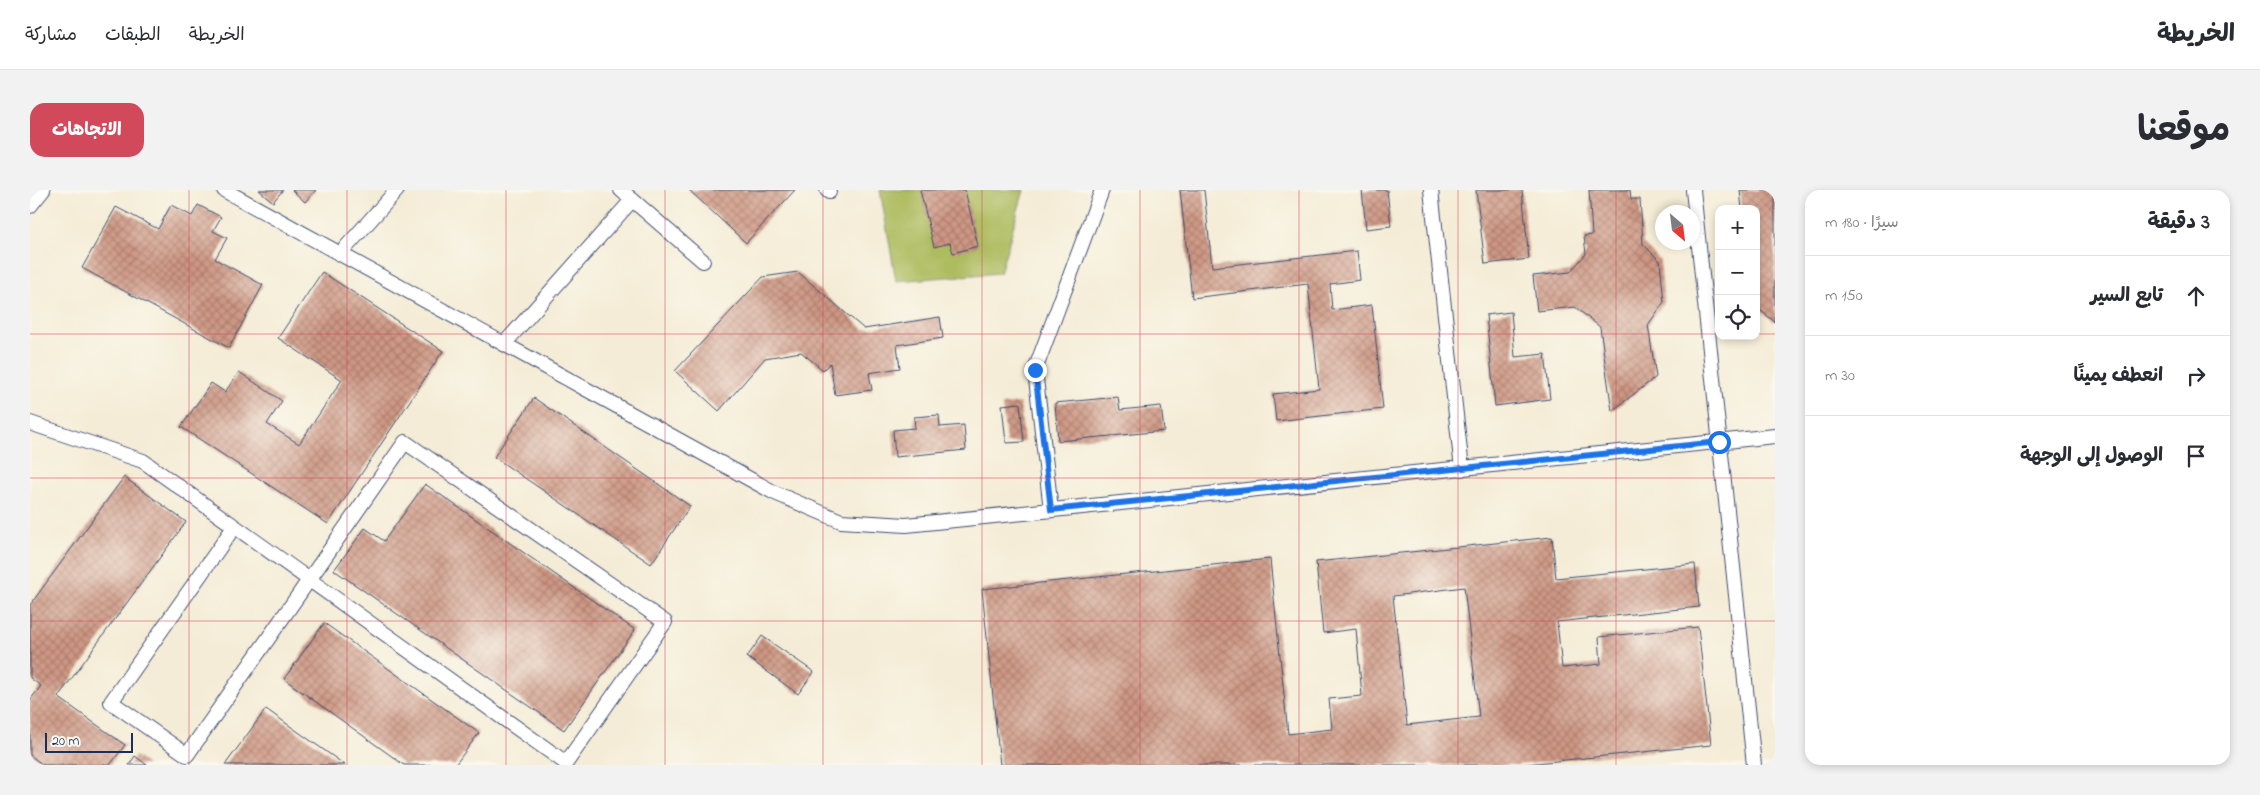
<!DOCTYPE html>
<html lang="ar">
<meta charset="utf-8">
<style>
:root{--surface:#fff;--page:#f2f2f3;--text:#2b2b33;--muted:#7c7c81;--line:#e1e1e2;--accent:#d1495b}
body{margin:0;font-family:"Indie Flower","Playpen Sans Arabic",sans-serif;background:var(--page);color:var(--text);direction:rtl}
.controls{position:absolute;right:15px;top:15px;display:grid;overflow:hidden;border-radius:10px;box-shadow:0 2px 8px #0003}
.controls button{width:45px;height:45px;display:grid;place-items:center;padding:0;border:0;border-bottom:1px solid var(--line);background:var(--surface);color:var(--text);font:25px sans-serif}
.compass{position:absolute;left:1625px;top:15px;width:45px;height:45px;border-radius:50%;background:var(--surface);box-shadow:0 2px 8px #0003;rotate:152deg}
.scale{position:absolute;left:15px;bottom:12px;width:88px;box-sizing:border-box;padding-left:5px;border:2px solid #1b2f5e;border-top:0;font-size:14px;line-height:18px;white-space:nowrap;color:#1b2f5e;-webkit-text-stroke:4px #fbf7ec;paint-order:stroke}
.stop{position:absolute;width:15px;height:15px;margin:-11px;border:4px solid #1a73e8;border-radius:50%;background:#fff}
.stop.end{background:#1a73e8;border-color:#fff;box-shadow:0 1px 5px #0008}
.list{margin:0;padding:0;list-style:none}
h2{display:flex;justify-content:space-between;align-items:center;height:65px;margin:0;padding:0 20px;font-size:21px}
h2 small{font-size:16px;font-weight:400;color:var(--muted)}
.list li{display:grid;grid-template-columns:32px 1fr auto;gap:15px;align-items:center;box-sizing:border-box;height:80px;padding:0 20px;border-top:1px solid var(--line)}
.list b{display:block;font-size:19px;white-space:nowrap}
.list em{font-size:16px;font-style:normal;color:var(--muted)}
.icon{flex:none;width:28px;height:28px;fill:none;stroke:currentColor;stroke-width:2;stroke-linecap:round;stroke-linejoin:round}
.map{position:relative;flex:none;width:1745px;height:575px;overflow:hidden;direction:ltr;border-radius:15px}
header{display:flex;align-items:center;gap:30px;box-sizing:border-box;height:70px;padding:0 25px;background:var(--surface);border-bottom:1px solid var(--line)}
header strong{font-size:24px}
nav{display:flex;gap:28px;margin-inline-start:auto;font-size:18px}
.intro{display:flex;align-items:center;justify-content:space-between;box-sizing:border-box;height:120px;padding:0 30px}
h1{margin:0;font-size:35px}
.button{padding:12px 22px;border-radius:15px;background:var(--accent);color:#fff;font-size:18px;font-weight:700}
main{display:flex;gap:30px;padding:0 30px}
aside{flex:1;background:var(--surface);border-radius:15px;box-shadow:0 2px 8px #0003}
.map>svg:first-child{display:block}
.grass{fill:#adbc5f;stroke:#64765e}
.building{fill:url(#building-cross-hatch);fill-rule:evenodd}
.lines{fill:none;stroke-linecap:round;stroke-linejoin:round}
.service-casing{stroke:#3c4b70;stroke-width:16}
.service{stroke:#fff;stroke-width:14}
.route{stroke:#1a73e8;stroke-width:6}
.grid{fill:none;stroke:#d1495b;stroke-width:1;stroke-opacity:0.55}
</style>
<header>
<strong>الخريطة</strong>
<nav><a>الخريطة</a><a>الطبقات</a><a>مشاركة</a></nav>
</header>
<div class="intro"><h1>موقعنا</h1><a class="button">الاتجاهات</a></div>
<main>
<aside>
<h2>3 دقيقة<small>سيرًا · 180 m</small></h2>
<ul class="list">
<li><svg class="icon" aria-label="ahead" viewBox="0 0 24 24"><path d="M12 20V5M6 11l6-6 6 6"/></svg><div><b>تابع السير</b></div><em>150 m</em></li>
<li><svg class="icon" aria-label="right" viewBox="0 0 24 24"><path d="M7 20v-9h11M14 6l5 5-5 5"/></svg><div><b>انعطف يمينًا</b></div><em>30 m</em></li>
<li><svg class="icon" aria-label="arrive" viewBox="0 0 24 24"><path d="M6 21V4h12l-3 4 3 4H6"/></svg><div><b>الوصول إلى الوجهة</b></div></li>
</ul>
</aside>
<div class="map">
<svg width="1745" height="575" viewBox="0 0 1745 575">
<defs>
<pattern id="building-cross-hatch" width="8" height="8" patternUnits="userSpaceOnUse" patternTransform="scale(1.25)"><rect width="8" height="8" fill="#cf9783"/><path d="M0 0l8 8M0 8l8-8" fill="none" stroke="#a77c6e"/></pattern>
</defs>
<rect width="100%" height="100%" fill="#fbf7ec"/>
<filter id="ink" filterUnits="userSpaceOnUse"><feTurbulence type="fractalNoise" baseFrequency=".02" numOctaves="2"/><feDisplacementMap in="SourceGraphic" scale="10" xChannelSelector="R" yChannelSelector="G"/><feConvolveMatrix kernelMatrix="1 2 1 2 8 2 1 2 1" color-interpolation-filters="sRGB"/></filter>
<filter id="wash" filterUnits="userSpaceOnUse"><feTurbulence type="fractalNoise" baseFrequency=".0096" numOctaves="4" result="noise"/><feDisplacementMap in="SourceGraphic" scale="20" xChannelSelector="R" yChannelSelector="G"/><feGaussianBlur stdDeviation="1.12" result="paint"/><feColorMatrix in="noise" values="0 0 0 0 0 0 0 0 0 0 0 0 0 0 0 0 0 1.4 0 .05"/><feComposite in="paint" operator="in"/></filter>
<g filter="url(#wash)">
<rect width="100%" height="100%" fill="#f4ecd6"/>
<path class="grass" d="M850 0H994L970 83 866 91Z"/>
<g id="blocks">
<g class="building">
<path d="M229 0H253L243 12Z"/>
<path d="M262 0H286L275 12Z"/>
<path d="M659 0H765L716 53Z"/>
<path d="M890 0H935L948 56 923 63 920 53 904 57Z"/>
<path d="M1150 0H1174L1182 77 1327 61 1330 90 1300 94 1302 120 1342 115 1353 219 1246 231 1243 204 1289 199 1278 94 1162 108Z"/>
<path d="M1332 0H1357L1361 36 1336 39Z"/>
<path d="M1446 0H1492L1499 69 1455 74Z"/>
<path d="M1559 0H1600L1601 9H1610L1613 54 1630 71 1634 112 1618 135 1626 187 1582 221 1570 137 1545 117 1507 121 1503 86 1540 82 1556 64 1554 46 1562 45Z"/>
<path d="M1710 0H1745V132L1726 117V19H1712Z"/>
<path d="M141 15 162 26 168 15 191 27 183 41 197 48 185 69 233 95 199 158 52 78 86 17 128 39Z"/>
<path d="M292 82 413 161 298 334 151 237 181 193 195 202 209 182 252 211 237 234 269 254 312 190 248 148Z"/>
<path d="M768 82 834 139 910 127 913 148 867 155 870 178 839 183 842 200 805 205 800 173 793 180 771 162 735 168 689 221 645 181 733 87Z"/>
<path d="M1481 122 1485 167 1515 164 1520 209 1465 216 1456 125Z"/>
<path d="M1088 207 1090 220 1131 216 1134 241 1028 251 1025 213Z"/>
<path d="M504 208 660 316 621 374 464 267Z"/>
<path d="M990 213 994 252 976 253 972 215Z"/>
<path d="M909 225 910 237 934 235 936 260 865 267 863 240 885 238 884 227Z"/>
<path d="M94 287 156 332 28 507 95 555 80 575H13L0 565V510L11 496 0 488V415Z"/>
<path d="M395 294 605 440 534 540 304 380 335 338 354 351Z"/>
<path d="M1522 347 1526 388 1665 374 1669 417 1527 432 1532 478 1571 474 1569 447 1668 437 1681 555 1487 575H970L952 399 1240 369 1258 544 1302 539 1299 509 1332 506 1326 439 1293 443 1286 372ZM1434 397 1449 527 1377 535 1363 406Z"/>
<path d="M294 433 449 543 425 575H374L254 489Z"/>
<path d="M732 446 784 482 768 504 717 467Z"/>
<path d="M236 519 315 575H195Z"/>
<path d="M105 566 117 575H99Z"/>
</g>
</g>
</g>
<g filter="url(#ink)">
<use href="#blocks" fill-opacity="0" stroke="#3c4b70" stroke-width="1"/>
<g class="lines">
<g class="service-casing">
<g id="service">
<path d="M194 0 745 303 811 331 876 335 1745 246"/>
<path d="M591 0 673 71"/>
<path d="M797 0 799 2"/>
<path d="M1401 0 1432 279"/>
<path d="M1663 0 1724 575"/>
<path d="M0 16 13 0"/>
<path d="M310 64 367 0"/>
<path d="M474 154 602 10"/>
<path d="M0 233 113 271 536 573 635 432 375 252 157 565 81 512 204 337"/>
<path d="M1021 320 1005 180 1072 0"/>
</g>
</g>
<use href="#service" class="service"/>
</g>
</g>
<g class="lines" filter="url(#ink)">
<path class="route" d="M1005 180 1021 320 1689 252"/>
</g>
<path class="grid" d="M159 0V575M317 0V575M476 0V575M635 0V575M793 0V575M952 0V575M1110 0V575M1269 0V575M1428 0V575M1586 0V575M0 144H1689M1726 144H1745M0 288H1745M0 431H1745"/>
</svg>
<div class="controls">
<button>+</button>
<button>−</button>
<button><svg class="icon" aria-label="locate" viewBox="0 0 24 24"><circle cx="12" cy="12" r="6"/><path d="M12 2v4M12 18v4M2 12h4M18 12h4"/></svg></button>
</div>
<svg class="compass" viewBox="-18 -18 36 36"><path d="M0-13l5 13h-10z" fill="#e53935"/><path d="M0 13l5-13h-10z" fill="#7c7c81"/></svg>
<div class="scale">20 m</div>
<div class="stop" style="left:1689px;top:252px"></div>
<div class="stop end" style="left:1005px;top:180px"></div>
</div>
</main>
